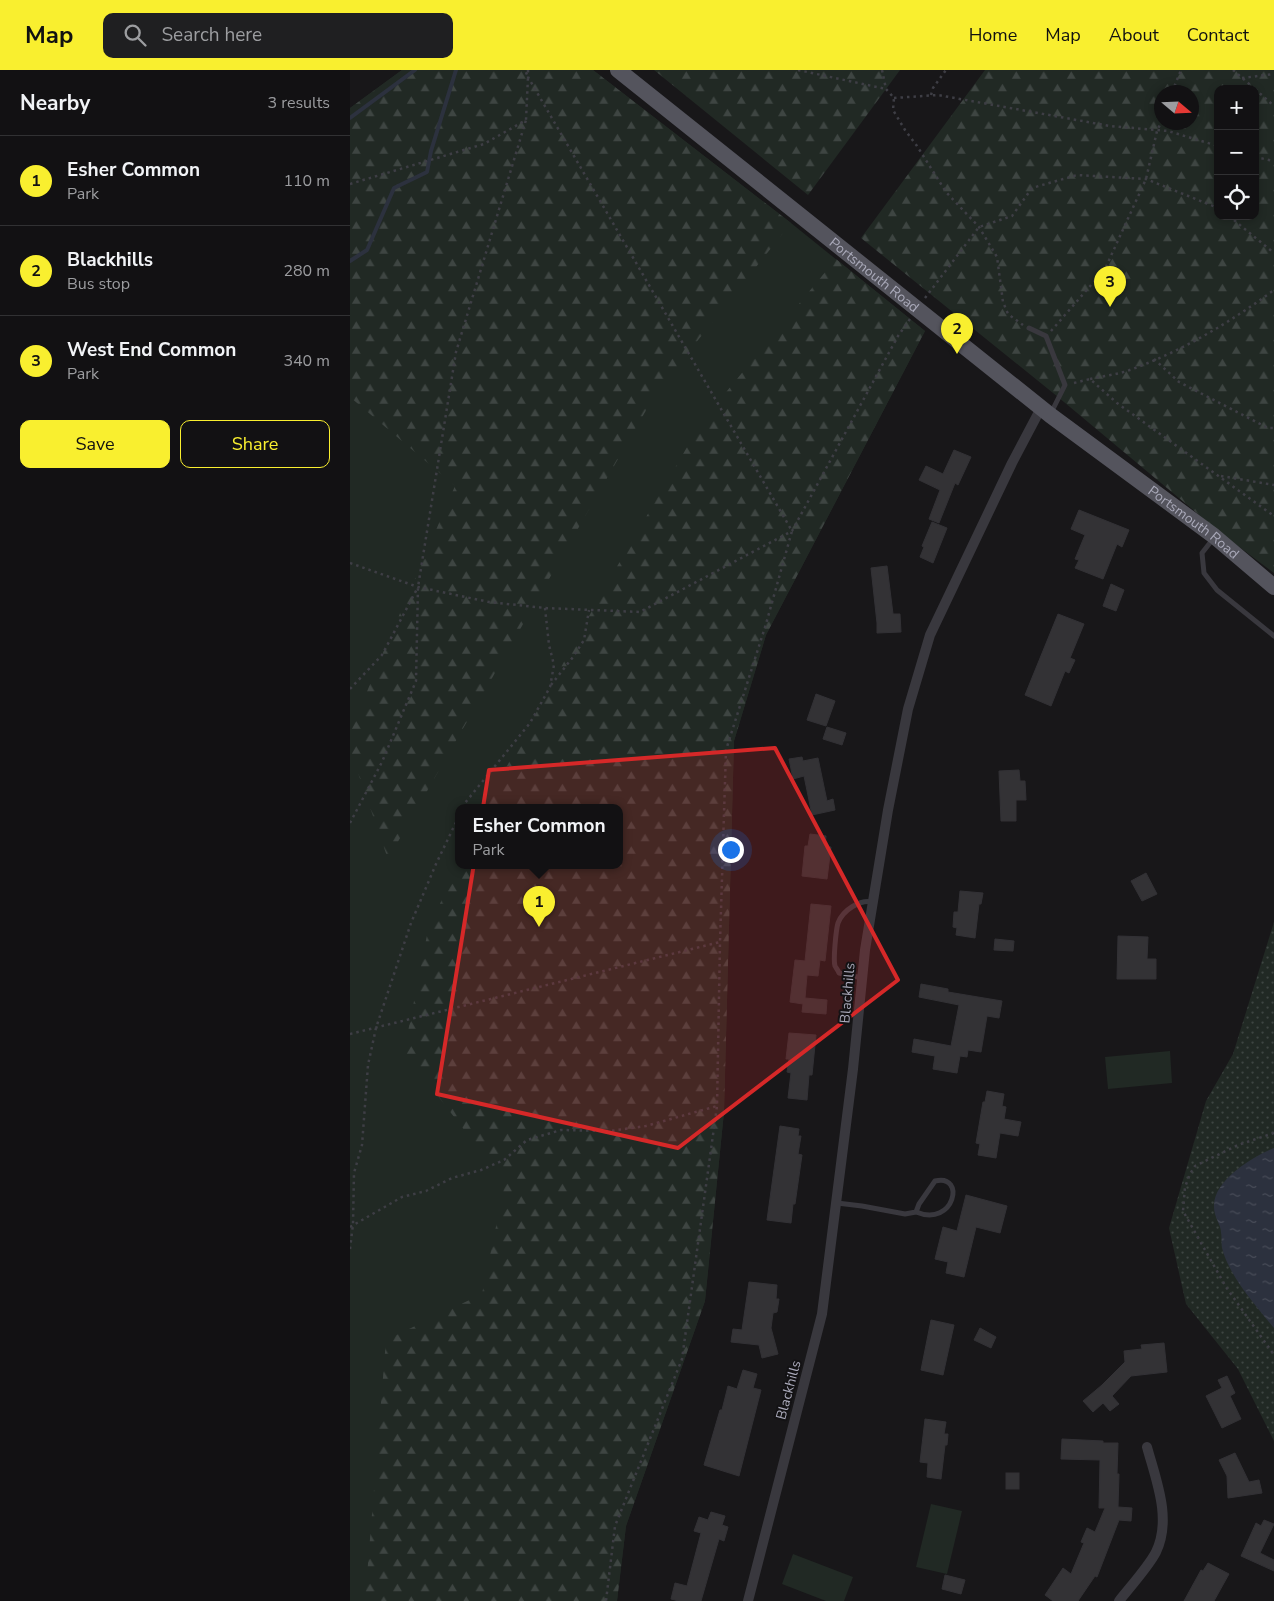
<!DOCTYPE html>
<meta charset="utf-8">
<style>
:root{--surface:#121113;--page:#1f1f21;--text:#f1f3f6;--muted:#9c9da0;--line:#313133;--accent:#f9ef2f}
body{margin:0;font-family:"Nunito Sans",sans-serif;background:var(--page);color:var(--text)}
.controls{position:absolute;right:15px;top:15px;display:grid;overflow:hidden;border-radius:10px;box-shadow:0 2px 8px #0003}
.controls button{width:45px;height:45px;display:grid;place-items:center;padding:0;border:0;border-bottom:1px solid var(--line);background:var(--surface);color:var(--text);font:25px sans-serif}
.compass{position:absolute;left:804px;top:15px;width:45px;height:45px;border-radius:50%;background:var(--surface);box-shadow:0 2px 8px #0003;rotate:109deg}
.you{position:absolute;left:380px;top:779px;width:18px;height:18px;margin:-12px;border:4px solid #fff;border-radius:50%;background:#1a73e8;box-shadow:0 0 0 8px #1a73e833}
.badge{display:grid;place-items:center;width:32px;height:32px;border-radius:50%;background:var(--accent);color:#111;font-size:16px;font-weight:700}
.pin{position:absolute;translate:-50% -41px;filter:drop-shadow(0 1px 2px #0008)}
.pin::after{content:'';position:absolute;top:26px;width:18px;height:15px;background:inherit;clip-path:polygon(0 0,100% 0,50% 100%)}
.popup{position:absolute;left:105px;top:734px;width:168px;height:65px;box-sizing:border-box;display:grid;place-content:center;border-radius:10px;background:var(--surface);filter:drop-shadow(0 1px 4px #0005);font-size:16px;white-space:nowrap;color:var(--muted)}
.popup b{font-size:19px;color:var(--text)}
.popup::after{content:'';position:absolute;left:50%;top:100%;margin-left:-10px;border:10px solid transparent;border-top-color:var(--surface)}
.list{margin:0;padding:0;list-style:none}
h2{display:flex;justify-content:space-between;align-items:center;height:65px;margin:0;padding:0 20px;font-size:21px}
h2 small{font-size:16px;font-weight:400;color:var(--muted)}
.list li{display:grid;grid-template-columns:32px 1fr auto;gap:15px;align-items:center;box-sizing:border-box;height:90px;padding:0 20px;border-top:1px solid var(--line)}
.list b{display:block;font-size:19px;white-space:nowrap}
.list p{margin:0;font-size:16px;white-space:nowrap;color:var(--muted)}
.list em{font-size:16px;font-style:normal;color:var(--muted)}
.actions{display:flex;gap:10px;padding:15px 20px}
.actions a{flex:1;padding:11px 0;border:1px solid var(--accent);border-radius:10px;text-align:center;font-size:18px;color:var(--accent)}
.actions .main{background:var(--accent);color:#111}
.icon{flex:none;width:28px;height:28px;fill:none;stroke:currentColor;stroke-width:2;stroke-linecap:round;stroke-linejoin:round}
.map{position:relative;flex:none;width:924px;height:1531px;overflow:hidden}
header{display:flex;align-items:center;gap:30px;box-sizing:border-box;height:70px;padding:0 25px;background:var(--accent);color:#111}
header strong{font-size:24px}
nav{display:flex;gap:28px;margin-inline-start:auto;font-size:18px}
.search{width:350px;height:45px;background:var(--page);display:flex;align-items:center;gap:12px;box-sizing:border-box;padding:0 18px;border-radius:10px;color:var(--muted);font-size:19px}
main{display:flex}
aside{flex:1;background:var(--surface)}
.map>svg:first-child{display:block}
.grass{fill:#212924;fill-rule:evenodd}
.forest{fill:url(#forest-firs);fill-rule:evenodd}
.garden{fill:url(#garden-dots)}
.water{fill:url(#water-ripples)}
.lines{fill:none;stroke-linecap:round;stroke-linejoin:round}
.stream{stroke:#2c313e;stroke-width:4}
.building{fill:#333235;stroke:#323135}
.path{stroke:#3e3e45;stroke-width:2.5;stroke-dasharray:2.5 4;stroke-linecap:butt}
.service{stroke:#39383e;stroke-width:5}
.minor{stroke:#39383e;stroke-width:10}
.primary{stroke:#54545d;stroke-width:16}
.marked{fill:#d62828;fill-opacity:0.2;stroke:#d62828;stroke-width:4;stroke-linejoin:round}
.labels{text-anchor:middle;stroke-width:4;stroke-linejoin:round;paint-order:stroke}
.street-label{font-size:14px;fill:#a9a9b9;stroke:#131214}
</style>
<header>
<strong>Map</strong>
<div class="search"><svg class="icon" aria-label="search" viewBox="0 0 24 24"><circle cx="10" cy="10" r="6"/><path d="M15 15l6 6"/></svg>Search here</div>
<nav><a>Home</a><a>Map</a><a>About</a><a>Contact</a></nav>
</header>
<main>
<aside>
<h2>Nearby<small>3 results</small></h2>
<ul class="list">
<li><span class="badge">1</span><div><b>Esher Common</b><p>Park</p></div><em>110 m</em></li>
<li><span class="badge">2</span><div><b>Blackhills</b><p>Bus stop</p></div><em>280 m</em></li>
<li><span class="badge">3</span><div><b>West End Common</b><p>Park</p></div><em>340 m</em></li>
</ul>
<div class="actions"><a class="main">Save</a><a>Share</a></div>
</aside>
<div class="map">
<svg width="924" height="1531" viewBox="0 0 924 1531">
<defs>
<pattern id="forest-firs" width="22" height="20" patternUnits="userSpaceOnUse" patternTransform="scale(1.25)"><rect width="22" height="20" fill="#212924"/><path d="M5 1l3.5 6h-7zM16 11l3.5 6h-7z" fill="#3e4542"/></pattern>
<pattern id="garden-dots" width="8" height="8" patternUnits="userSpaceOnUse" patternTransform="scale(1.25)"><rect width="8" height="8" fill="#212924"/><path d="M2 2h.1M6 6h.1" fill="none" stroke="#3e4542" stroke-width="1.8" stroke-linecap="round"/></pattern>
<pattern id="water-ripples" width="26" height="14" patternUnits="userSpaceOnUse" patternTransform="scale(1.25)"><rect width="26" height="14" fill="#2c313e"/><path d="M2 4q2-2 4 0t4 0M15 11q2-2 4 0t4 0" fill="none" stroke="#484c58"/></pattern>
</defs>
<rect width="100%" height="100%" fill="#181719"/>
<g class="grass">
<path d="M52 0H243L441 153 575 261 416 565 384 671 374 1042 355 1231 276 1456 267 1531H0V38ZM109 738H269V796H109Z"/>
<path d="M820 981 822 1013 758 1019 755 987Z"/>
<path d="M581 1434 612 1441 597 1504 566 1497Z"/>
<path d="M443 1484 503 1507 494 1531H476L432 1514Z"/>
</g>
<g class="forest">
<path d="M52 0H243L441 153 306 323 38 789 0 680V663L32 585 105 416 0 327V38Z"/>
<path d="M304 0H550L458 125Z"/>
<path d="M635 0H924V503L872 464 708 327 511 168ZM868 19H905V146H868ZM812 22H842V52H812Z"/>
<path d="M486 189 575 261 416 565 384 671 374 1042 355 1231 276 1456 267 1531H15L36 1270 132 1224 155 1113 54 982 78 860 109 792V796H269V738H134L255 517 353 350Z"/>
</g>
<path class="garden" d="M924 852V1371L888 1299 836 1234 819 1158 856 1031 883 984Z"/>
<path class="water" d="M924 1078V1258C906 1236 879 1206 872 1178 871 1172 872 1168 871 1162 871 1155 864 1147 864 1137 863 1110 903 1087 924 1078Z"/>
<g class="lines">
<g class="stream">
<path d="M0 48 65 0"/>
<path d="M0 191 17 180 44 118 77 102 81 81 106 0"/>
</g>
</g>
<g class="building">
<path d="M604 380 621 387 608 415 605 413 589 453 579 449 590 420 569 410 576 396 593 404Z"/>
<path d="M729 440 779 460 772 477 767 474 753 509 725 498 729 490 725 489 735 465 721 459Z"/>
<path d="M582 452 597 458 583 493 570 487 574 477 572 476Z"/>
<path d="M537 496 543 544H550L551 562 527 563V553L521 498Z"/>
<path d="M761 514 774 520 766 541 753 536Z"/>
<path d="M708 544 734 554 720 588 725 590 719 603 715 601 701 636 675 625Z"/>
<path d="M466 624 485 631 476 656 457 650Z"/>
<path d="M477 657 496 663 492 675 473 669Z"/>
<path d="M452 687 453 691 468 688 477 731 483 729 485 740 462 745 454 706 443 709 439 689Z"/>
<path d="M669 700 670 711H675L676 730H666V751H651L649 701Z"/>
<path d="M460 764 476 766 475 777H481L477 809 452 806 455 776H458Z"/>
<path d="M796 803 807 824 792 831 781 811Z"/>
<path d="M610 821 633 823 631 834H629L625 868 606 865 607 858 603 857 604 842H608Z"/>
<path d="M461 834 481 836 475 891 470 890 468 906 457 905 455 928 477 930 476 944 452 942 453 934 440 932 445 890 455 891Z"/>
<path d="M768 866 798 867 797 889H806V909H767Z"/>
<path d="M645 869 664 871 663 881 644 880Z"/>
<path d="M571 914 598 919V922L652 931 649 948 637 946 631 982 618 980 617 987 610 986 607 1003 583 999 585 986 562 982 564 969 601 976 609 935 569 927Z"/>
<path d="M439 963 466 965 462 1005H459L457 1030 438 1028 441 1003 437 1002 439 989H436Z"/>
<path d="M637 1021 654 1024 652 1036 656 1037 654 1049 671 1052 668 1066 650 1063 646 1088 628 1085 630 1074 626 1073 633 1032H635Z"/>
<path d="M430 1056 449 1059 448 1066H451L448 1084 452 1085 445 1134H443L441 1153 417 1150Z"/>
<path d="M616 1125 657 1136 650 1163 626 1157 614 1207 596 1203 598 1192 585 1189 593 1157 607 1161Z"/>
<path d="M399 1212 427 1215 426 1229H429L427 1242 423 1243 421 1258 428 1284 412 1288 409 1275 381 1272 383 1259 392 1260Z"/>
<path d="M581 1250 604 1255 593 1305 571 1300Z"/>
<path d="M630 1258 646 1267 641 1278 624 1270Z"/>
<path d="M814 1273 817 1302 781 1306 762 1326 769 1334 760 1341 753 1333 743 1342 733 1331 752 1315 775 1292 774 1281 792 1279 791 1275Z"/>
<path d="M393 1300 407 1304 403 1318 411 1320 389 1406 354 1395 370 1340H372L378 1316 387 1319Z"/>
<path d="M877 1306 885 1323 880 1326 891 1349 872 1358 856 1326 872 1318 868 1310Z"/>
<path d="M575 1349 596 1352 594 1364H598L597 1375H595L591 1409 577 1407 578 1393 570 1392Z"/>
<path d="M712 1369 753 1371V1373H768L767 1404H769L768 1437 782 1438 781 1451 769 1450 747 1507 745 1506 728 1531H703L695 1525 713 1498 721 1504 734 1473 731 1472 737 1458 745 1462 755 1438H749L750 1390 711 1389Z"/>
<path d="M885 1383 899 1412 909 1410 912 1423 878 1428 877 1406 869 1390Z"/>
<rect x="656" y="1403" width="13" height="16"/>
<path d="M361 1442 375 1446 372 1455 378 1457 374 1471 369 1469 351 1531H329L321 1529 325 1513 337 1516 351 1463 344 1461 349 1447 358 1450Z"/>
<path d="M914 1450 924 1454 910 1483 924 1490V1501L891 1486 906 1453 911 1456Z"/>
<path d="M858 1493 879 1504 864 1531H834L851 1500 853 1501Z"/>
<path d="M595 1505 615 1510 611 1524 592 1519Z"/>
</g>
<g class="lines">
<g class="path">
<path d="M178 0V7L442 461 416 554 376 680 370 872 367 1036 332 1289 265 1456 256 1531"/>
<path d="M448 0 536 19"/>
<path d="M532 0 536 19 544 28 543 40 555 60 567 76 596 122 629 157 647 187 653 232 658 244 673 255"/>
<path d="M883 0 905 19"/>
<path d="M892 8 924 4"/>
<path d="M905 19 924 36"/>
<path d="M822 22 831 0"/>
<path d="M581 25 583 18 596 0"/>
<path d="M544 28 588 25 760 56 818 61 868 76"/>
<path d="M905 87 924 91"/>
<path d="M0 114 134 74 176 50 178 7 175 0"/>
<path d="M879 146 924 183"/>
<path d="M575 228 629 157 662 146 682 118 727 105 796 109 868 138"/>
<path d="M701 261 755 199 796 109 807 61 812 50"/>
<path d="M804 289 829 312 918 358H924"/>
<path d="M740 309C752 306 765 305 777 301 831 282 879 253 924 220"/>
<path d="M724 313 740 309 767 333 924 446"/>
<path d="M871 406 924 415"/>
<path d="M0 493 68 517 139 532 195 538 290 542 442 461 548 266 560 249"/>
<path d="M201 615 223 587 234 570 239 540"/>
<path d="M0 619 32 585 67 519"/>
<path d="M113 738 115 733 180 653 200 617 204 595 199 575 195 538"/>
<path d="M0 753 32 692 66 611 68 517 106 282 176 50"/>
<path d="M0 964 370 872"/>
<path d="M924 1063 888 1075 845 1096 840 1104 835 1117 833 1141 876 1217 924 1285"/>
<path d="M0 1157 52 1127 76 1121 102 1108 131 1100 154 1090 177 1070 211 1060 260 1061 296 1056 367 1036"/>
<path d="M0 1179 3 1154 4 1103 12 1075 18 995 26 958 61 853 86 794 109 746"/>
</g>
<g class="service">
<path d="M679 258 696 266 715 315 701 343"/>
<path d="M863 469 852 483 854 503 867 520 924 566"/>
<path d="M512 908 489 903C488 900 486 898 485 896 483 890 486 860 488 853 493 840 510 829 523 832"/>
<path d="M487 1133 512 1136 555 1144 566 1142 569 1134 585 1111C616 1103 605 1158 566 1142"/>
</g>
<g class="minor">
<path d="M398 1531 472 1244 503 999 515 880 538 740 558 639 580 565 662 393 691 338"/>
<path d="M769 1531C780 1517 799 1496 806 1482 822 1449 806 1410 797 1377"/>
</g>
<path class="primary" id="s1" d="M268 0 700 345 864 466 924 517"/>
</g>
<path class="marked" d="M425 678 548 910 328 1078 87 1024 139 700Z"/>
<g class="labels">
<g class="street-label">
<text dy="5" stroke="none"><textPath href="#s1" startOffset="328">Portsmouth Road</textPath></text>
<text dy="5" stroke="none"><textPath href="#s1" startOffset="732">Portsmouth Road</textPath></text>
<text transform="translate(497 923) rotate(-85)" y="5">Blackhills</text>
<text transform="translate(438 1320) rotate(-75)" y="5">Blackhills</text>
</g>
</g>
</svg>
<div class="controls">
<button>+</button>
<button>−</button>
<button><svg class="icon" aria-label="locate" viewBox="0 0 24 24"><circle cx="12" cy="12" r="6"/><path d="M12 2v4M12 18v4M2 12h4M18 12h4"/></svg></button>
</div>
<svg class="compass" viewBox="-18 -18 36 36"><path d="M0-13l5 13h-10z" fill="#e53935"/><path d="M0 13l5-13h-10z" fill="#9c9da0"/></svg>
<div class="you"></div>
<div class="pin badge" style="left:189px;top:857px">1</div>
<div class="popup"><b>Esher Common</b>Park</div>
<div class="pin badge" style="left:607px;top:284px">2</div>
<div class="pin badge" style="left:760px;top:237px">3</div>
</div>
</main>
